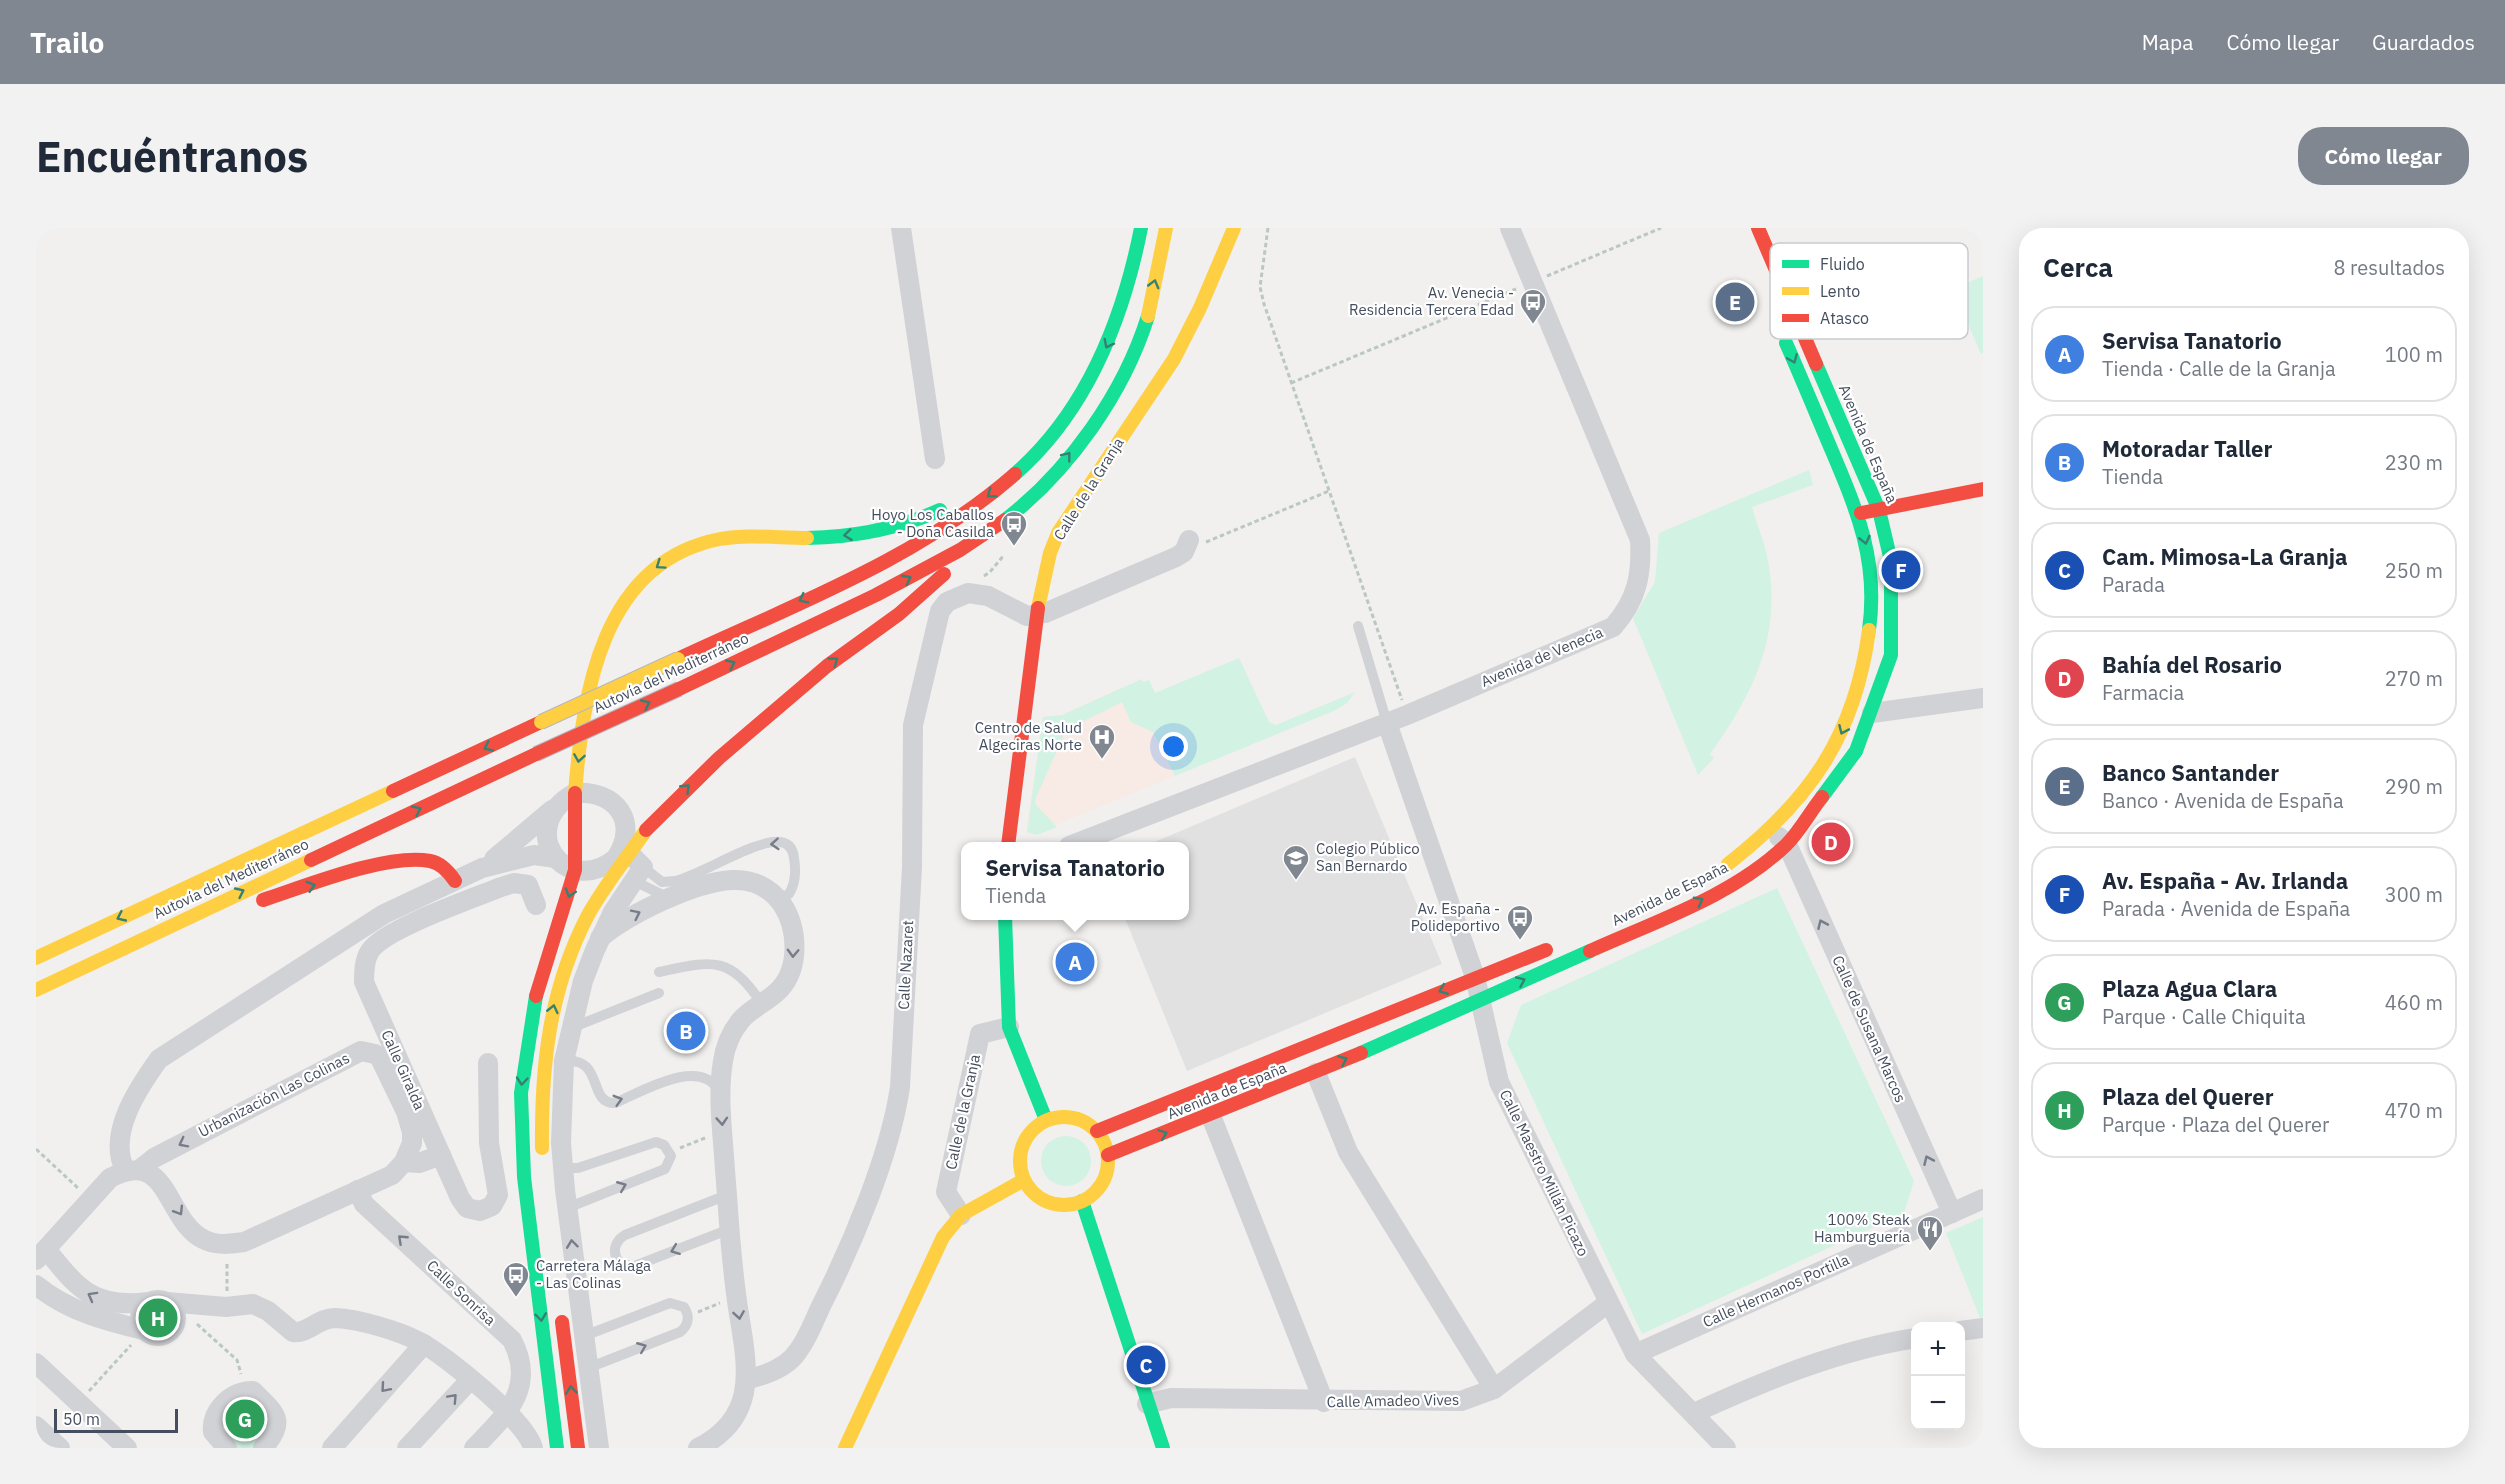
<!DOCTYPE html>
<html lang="es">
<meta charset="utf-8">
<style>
:root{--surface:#fff;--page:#f2f2f3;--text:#1f2937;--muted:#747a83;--line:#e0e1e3;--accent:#818791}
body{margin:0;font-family:"IBM Plex Sans",sans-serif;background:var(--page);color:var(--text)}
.controls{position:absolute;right:18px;bottom:18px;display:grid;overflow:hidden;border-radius:12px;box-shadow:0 6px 24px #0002}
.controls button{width:54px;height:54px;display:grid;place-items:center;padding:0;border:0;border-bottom:2px solid var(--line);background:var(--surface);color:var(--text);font:30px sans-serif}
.scale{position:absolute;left:18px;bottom:15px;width:124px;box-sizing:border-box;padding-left:6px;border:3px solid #454e5e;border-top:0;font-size:16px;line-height:21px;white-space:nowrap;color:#454e5e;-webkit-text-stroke:4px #fff;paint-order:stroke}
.you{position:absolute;left:1138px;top:519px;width:21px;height:21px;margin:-15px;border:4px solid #fff;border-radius:50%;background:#1a73e8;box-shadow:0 0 0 9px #1a73e833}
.badge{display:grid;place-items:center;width:39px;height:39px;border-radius:50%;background:var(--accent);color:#fff;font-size:20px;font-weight:700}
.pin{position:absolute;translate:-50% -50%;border:3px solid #fff;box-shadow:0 2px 6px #0006}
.popup{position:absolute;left:925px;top:614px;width:228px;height:78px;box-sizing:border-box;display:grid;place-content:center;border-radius:12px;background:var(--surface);filter:drop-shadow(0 2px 4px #0005);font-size:20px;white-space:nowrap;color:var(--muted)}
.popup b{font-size:22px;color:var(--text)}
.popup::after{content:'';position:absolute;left:50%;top:100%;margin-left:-12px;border:12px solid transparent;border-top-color:var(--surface)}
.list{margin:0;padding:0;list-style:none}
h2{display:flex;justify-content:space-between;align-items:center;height:78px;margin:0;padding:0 24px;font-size:26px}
h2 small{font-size:20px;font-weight:400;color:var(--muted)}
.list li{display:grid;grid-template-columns:39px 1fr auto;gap:18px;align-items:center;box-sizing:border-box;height:96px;margin:0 12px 12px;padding:0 12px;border:2px solid var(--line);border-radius:24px}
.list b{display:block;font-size:22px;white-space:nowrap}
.list p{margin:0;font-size:20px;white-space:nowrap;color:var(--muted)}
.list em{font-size:20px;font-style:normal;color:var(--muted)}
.map{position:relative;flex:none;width:1947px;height:1220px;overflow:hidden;border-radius:24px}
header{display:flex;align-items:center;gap:36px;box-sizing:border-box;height:84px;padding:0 30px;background:var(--accent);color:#fff}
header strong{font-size:28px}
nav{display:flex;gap:33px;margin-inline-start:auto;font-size:21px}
.intro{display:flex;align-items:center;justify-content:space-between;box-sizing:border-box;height:144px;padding:0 36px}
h1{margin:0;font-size:42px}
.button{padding:15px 27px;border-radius:24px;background:var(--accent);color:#fff;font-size:21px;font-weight:700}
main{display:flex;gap:36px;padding:0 36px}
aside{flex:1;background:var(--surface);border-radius:24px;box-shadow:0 6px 24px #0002}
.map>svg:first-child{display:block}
.education{fill:#e2e1e2}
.medical{fill:#f8eae5}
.green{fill:#d2f2e3}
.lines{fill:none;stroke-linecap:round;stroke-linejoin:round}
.path{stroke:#bac7c5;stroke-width:3;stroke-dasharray:4.5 3;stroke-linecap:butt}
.lane{stroke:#d1d2d6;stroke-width:10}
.street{stroke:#d1d2d6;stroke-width:20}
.fast{stroke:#16e098;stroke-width:14}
.slow{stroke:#ffcf43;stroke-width:14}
.jam{stroke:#f24e42;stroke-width:14}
.slow-bridge-casing{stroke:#b4b7c0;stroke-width:16;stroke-linecap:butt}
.jam-bridge-casing{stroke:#b4b7c0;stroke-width:16;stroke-linecap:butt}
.slow-bridge{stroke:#ffcf43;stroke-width:14}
.jam-bridge{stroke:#f24e42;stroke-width:14}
.oneway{stroke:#358172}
.oneway2{stroke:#767c88}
.labels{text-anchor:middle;stroke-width:4.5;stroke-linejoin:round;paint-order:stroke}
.poi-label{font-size:15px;fill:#454e5e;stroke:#fff;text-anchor:end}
.street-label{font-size:15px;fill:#454e5e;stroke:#fff}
.key{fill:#fff;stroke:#c7cacf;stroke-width:1.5}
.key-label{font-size:16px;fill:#454e5e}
</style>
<header>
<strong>Trailo</strong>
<nav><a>Mapa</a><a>Cómo llegar</a><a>Guardados</a></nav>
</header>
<div class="intro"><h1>Encuéntranos</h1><a class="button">Cómo llegar</a></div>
<main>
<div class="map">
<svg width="1947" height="1220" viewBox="0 0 1947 1220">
<rect width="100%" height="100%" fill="#f1f0ef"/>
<path class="education" d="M1319 529 1406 736 1151 843 1088 688H1148V618H1109Z"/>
<path class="medical" d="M1082 461 1095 494 1117 504 1139 548 995 607 991 604V597L1007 489 1026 487Z"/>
<g class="green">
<path d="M1947 48V125L1945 126 1917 61Z"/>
<path d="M1773 242 1777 257 1716 279C1721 297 1729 315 1732 333 1746 409 1717 466 1674 526L1678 530 1662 547 1597 390 1619 354 1623 305Z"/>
<path d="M1203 430 1233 494 1240 497 1319 464 1311 475 1300 482 1139 548 1117 504 1095 494 1086 474 1030 502 999 572 1000 577 1021 599 1001 607 991 604 1007 489 1026 487 1106 451 1107 454 1113 452 1119 465Z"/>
<path d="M1741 660 1878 953 1868 985 1606 1106 1471 815 1485 777Z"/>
<circle cx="1030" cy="933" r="25"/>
<path d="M1947 989V1089L1944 1090 1910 1005Z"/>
<circle cx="122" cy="1091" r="12"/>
<path d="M202 1165 239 1185 227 1220H191L176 1197Z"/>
</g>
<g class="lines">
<g class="path">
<path d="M1232 0 1224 59 1228 76 1366 472"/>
<path d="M1511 48 1625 0"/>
<path d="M1255 155 1480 61"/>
<path d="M1170 314 1293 263"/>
<path d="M948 348 954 344 968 327"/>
<path d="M644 920 669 910"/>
<path d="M0 921 42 960"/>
<path d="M191 1063V1033"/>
<path d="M662 1084 684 1075"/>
<path d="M161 1096 201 1132 205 1146"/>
<path d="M53 1163 95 1117"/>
</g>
<g class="lane">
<path d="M1322 398 1351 495"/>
<path d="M607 639 626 654 639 653C667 646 720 611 744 614 753 615 757 621 758 630 760 642 760 655 753 666L742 671"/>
<path d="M596 652 631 669"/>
<path d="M623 744C675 733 693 726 726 776"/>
<path d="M535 800 623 765"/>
<path d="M528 833C569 829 551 876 579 875 606 864 663 828 683 863"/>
<path d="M527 935 533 940H542L620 914 628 917 635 928 629 941 531 980"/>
<path d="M691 967 589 1007C579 1013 576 1023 582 1033L596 1039 694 1001"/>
<path d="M548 1108 634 1075 648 1079C654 1088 653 1097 644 1104L552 1140"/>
</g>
<g class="street">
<path d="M865 0 899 231"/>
<path d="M1836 485 1947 470"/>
<path d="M1351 495 1439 749 1463 854 1599 1126 1690 1220"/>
<path d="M1743 609 1751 616 1916 985"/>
<path d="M1033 618 1371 487 1577 399C1601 372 1606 347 1604 312L1474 0"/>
<path d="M458 631 516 582"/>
<path d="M579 631C528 671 478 599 539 565 580 562 604 594 580 630"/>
<path d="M564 710C593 686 658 654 696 652 716 651 734 659 746 676 762 700 764 739 744 761 733 773 715 780 705 792 695 804 689 819 687 833 681 869 687 907 689 942 693 990 695 1039 703 1086 712 1141 722 1190 662 1220"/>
<path d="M452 835 453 915 462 967 456 978 444 983 431 980 424 970 328 754C328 744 328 732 334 723 348 701 438 670 465 659L478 655 492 657 500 677"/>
<path d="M1280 845 1312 924 1458 1161"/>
<path d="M1175 888 1288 1174"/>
<path d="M368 934 383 935 405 927"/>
<path d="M89 942C71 906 102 860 123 831L348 686 446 640 498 627 520 630"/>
<path d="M322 962 328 976 476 1112C501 1160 470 1187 438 1220"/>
<path d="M925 987 910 964 944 806 973 799"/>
<path d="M10 1021C42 1061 58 1081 112 1074"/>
<path d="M0 1032 74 950C133 918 129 992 167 1011 180 1018 194 1016 208 1014L356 947 368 934 376 915V904L370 884 344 830 339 826 325 823 118 930 104 941"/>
<path d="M0 1057C32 1083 69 1093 108 1102"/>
<circle cx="122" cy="1090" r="18"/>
<path d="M131 1074 190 1079 217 1076 232 1083 257 1104C272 1106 282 1090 299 1090 323 1091 363 1103 384 1114 409 1127 491 1193 497 1220"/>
<path d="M1924 1103 1947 1100"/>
<path d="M1599 1126 1947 971"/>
<path d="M0 1135 91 1220"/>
<path d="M712 1151C730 1147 751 1140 762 1123 772 1110 778 1093 785 1078 816 1017 854 927 864 859L876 639 877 497 904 383 911 374 932 365 952 368 991 388 1009 385 1140 329 1148 324 1153 312"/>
<path d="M1111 1176 1135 1170 1425 1173 1458 1161 1572 1075"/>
<path d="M1658 1185C1728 1153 1802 1122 1880 1110"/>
<path d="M0 1198 24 1220"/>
<path d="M191 1220 177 1204C174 1183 196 1162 217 1163 240 1186 251 1192 227 1220"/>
<path d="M296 1220 388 1116"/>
<path d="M371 1220 434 1152"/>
<path d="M563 1220 529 962 525 915 528 833 547 753 559 722 577 684 607 639 587 619"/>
</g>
<g class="fast">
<path d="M1750 115C1765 149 1779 183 1793 216 1820 280 1843 331 1833 402"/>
<path d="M1780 136 1843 282 1855 333V427L1820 523 1786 569"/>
<path d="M979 246C1051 183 1087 91 1105 0"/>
<path d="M969 292C1033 243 1088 165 1112 88"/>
<path d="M771 310C818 309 862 301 904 282"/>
<path d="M969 688 973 799 1010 892"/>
<path d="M500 768 485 865 488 949 521 1220"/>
<path d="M1325 825 1554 723"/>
<path d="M1046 973 1127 1220"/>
</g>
<g class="slow">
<path d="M1112 88 1130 0"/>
<path d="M1002 380 1014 325 1022 305 1138 131 1164 80 1198 0"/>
<path d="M539 565C547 465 565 334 684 311 713 306 742 310 771 310"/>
<path d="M1692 636C1774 572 1819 508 1833 402"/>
<path d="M0 730 357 563"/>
<path d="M0 762 275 632"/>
<circle cx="1028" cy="933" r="44"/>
<path d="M506 920C505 839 513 763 551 689 567 659 591 630 610 602"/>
<path d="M809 1220 907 1009 925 987 988 952"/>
</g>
<g class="jam">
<path d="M1722 0 1780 136"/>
<path d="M1825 285 1947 261"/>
<path d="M642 431C757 377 882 331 979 246"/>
<path d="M643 461 840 367 924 322 969 292"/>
<path d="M357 563 505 494"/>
<path d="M610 602 683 530 791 438 863 386 908 346"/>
<path d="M972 618 1002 380"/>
<path d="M275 632 500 526"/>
<path d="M227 672C270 658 351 625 394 633 405 635 413 644 419 653"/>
<path d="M1554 723C1620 693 1697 668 1750 617 1764 603 1774 584 1786 569"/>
<path d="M500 768 539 642V565"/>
<path d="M1061 903 1510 722"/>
<path d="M1072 927 1325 825"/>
<path d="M526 1094 542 1220"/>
</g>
<g class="slow-bridge-casing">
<path id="slow-bridge" d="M505 494 642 431"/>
</g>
<g class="jam-bridge-casing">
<path id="jam-bridge" d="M500 526 643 461"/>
</g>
<use href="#slow-bridge" class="slow-bridge"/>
<use href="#jam-bridge" class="jam-bridge"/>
</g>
<defs><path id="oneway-chevron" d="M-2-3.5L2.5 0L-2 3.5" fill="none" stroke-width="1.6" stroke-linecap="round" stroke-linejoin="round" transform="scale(1.5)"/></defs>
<g class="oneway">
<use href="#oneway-chevron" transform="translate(1118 56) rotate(-75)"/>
<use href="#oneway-chevron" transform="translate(1072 116) rotate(117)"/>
<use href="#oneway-chevron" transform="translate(1757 131) rotate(67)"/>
<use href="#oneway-chevron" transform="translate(1031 228) rotate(-52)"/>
<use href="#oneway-chevron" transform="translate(955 266) rotate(143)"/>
<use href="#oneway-chevron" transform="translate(812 307) rotate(173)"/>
<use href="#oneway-chevron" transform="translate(1829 312) rotate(77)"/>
<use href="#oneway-chevron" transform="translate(624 337) rotate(145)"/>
<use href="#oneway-chevron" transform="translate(871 351) rotate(-28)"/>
<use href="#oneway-chevron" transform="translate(767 371) rotate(154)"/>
<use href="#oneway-chevron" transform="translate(798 433) rotate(-36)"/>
<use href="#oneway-chevron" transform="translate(695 436) rotate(-25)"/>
<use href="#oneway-chevron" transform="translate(610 476) rotate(-25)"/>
<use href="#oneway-chevron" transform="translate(1807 502) rotate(114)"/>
<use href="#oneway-chevron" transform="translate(452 519) rotate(155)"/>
<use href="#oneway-chevron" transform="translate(543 530) rotate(99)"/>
<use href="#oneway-chevron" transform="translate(650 560) rotate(-44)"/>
<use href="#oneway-chevron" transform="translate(381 582) rotate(-25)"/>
<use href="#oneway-chevron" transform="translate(275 658) rotate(-16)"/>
<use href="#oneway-chevron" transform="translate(204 664) rotate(-25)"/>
<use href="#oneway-chevron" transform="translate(534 665) rotate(107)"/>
<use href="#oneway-chevron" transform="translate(1663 673) rotate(-28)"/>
<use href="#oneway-chevron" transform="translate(85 689) rotate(155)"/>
<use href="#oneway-chevron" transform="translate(1485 753) rotate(-24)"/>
<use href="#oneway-chevron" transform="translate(1407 762) rotate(158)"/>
<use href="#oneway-chevron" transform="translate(517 781) rotate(-77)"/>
<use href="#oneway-chevron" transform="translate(1307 832) rotate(-24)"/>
<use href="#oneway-chevron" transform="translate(486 853) rotate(95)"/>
<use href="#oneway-chevron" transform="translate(1127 906) rotate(-21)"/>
<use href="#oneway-chevron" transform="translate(505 1089) rotate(83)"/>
<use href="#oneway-chevron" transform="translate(535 1162) rotate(-97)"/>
</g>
<g class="oneway2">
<use href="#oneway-chevron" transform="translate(739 616) rotate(176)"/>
<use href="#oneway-chevron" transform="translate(600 686) rotate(-26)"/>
<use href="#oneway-chevron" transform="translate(1786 696) rotate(-114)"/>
<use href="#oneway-chevron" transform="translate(757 725) rotate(92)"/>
<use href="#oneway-chevron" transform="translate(582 872) rotate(-16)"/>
<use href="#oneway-chevron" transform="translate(686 893) rotate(86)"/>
<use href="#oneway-chevron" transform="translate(147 915) rotate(153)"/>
<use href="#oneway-chevron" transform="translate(1892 932) rotate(-114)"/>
<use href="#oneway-chevron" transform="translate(586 958) rotate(-22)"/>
<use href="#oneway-chevron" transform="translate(143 983) rotate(58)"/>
<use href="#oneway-chevron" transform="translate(366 1011) rotate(-137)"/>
<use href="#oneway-chevron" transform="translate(536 1016) rotate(-97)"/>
<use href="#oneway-chevron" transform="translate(639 1022) rotate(159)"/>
<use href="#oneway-chevron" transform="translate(56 1068) rotate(-151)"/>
<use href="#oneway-chevron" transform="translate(703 1087) rotate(81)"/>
<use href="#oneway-chevron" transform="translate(606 1119) rotate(-22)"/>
<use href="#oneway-chevron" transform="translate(349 1160) rotate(131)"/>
<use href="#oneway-chevron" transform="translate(417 1170) rotate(-47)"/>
</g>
<defs>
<g id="bus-pin" transform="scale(1.35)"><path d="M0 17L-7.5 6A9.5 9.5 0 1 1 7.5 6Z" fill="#818791" stroke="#fff"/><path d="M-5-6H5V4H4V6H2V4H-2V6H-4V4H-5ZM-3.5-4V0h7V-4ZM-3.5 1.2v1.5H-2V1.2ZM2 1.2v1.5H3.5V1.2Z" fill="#fff"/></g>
<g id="hospital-pin" transform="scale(1.35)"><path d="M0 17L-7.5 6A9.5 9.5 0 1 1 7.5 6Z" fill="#818791" stroke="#fff"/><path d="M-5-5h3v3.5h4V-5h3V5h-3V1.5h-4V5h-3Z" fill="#fff"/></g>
<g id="school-pin" transform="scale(1.35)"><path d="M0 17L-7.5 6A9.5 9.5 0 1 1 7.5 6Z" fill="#818791" stroke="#fff"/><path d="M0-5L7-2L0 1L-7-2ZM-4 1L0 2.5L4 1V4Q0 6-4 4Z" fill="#fff"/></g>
<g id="restaurant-pin" transform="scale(1.35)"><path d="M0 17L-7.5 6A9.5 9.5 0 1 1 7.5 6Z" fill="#818791" stroke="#fff"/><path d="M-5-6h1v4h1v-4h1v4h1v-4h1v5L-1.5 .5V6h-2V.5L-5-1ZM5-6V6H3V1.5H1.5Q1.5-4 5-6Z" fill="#fff"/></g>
</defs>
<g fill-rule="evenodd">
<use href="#bus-pin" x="1497" y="74"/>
<use href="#bus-pin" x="978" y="296"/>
<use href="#hospital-pin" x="1066" y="509"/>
<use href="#school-pin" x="1260" y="630"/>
<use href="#bus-pin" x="1484" y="690"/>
<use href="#restaurant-pin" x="1894" y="1001"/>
<use href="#bus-pin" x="480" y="1047"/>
</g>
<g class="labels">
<g class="poi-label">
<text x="1478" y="70">Av. Venecia -<tspan x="1478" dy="17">Residencia Tercera Edad</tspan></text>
<text x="958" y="292">Hoyo Los Caballos<tspan x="958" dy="17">- Doña Casilda</tspan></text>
<text x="1046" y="505">Centro de Salud<tspan x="1046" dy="17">Algeciras Norte</tspan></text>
<text x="1280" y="626" text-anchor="start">Colegio Público<tspan x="1280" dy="17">San Bernardo</tspan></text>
<text x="1464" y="686">Av. España -<tspan x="1464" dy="17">Polideportivo</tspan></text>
<text x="1874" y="997">100% Steak<tspan x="1874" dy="17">Hamburguería</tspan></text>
<text x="500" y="1043" text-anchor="start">Carretera Málaga<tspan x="500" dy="17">- Las Colinas</tspan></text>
</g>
<g class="street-label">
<text transform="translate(1832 216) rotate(67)" y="5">Avenida de España</text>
<text transform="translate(1053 261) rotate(-58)" y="5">Calle de la Granja</text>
<text transform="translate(1506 429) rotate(-23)" y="5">Avenida de Venecia</text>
<text transform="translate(635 445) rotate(-25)" y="5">Autovía del Mediterráneo</text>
<text transform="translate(195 651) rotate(-25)" y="5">Autovía del Mediterráneo</text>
<text transform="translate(1634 666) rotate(-26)" y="5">Avenida de España</text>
<text transform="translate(870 737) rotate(-87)" y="5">Calle Nazaret</text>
<text transform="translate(1833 801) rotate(66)" y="5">Calle de Susana Marcos</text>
<text transform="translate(367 842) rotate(66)" y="5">Calle Giralda</text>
<text transform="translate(1191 863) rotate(-22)" y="5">Avenida de España</text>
<text transform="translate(238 867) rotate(-27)" y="5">Urbanización Las Colinas</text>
<text transform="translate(927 884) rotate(-78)" y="5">Calle de la Granja</text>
<text transform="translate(1508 945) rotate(64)" y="5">Calle Maestro Millán Picazo</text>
<text transform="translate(1740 1063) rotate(-24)" y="5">Calle Hermanos Portilla</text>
<text transform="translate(425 1065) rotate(43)" y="5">Calle Sonrisa</text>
<text transform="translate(1357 1173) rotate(-1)" y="5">Calle Amadeo Vives</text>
</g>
</g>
<rect x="1734" y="15" width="198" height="96" rx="9" class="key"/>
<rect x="1746" y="32" width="27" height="8" fill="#16e098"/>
<rect x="1746" y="59" width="27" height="8" fill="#ffcf43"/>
<rect x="1746" y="86" width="27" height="8" fill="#f24e42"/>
<g class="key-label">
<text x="1784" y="42">Fluido</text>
<text x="1784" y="69">Lento</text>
<text x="1784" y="96">Atasco</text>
</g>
</svg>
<div class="controls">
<button>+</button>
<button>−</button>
</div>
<div class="scale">50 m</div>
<div class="you"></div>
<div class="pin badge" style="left:1039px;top:734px;background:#3f7fe0">A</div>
<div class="popup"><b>Servisa Tanatorio</b>Tienda</div>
<div class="pin badge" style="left:650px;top:803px;background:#3f7fe0">B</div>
<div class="pin badge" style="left:1110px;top:1137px;background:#1a4fb4">C</div>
<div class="pin badge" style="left:1795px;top:614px;background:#e0444e">D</div>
<div class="pin badge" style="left:1699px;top:74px;background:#5c6f8a">E</div>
<div class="pin badge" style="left:1865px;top:342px;background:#1a4fb4">F</div>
<div class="pin badge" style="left:209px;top:1191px;background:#2e9e5b">G</div>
<div class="pin badge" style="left:122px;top:1090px;background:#2e9e5b">H</div>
</div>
<aside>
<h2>Cerca<small>8 resultados</small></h2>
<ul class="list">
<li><span class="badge" style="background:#3f7fe0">A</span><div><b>Servisa Tanatorio</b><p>Tienda · Calle de la Granja</p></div><em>100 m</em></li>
<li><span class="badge" style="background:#3f7fe0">B</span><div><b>Motoradar Taller</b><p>Tienda</p></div><em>230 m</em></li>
<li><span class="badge" style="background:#1a4fb4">C</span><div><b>Cam. Mimosa-La Granja</b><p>Parada</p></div><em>250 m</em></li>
<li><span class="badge" style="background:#e0444e">D</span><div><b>Bahía del Rosario</b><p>Farmacia</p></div><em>270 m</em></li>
<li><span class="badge" style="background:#5c6f8a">E</span><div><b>Banco Santander</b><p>Banco · Avenida de España</p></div><em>290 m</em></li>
<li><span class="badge" style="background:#1a4fb4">F</span><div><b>Av. España - Av. Irlanda</b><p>Parada · Avenida de España</p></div><em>300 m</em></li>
<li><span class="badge" style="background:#2e9e5b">G</span><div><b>Plaza Agua Clara</b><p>Parque · Calle Chiquita</p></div><em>460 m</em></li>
<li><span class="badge" style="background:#2e9e5b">H</span><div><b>Plaza del Querer</b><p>Parque · Plaza del Querer</p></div><em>470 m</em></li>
</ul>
</aside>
</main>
